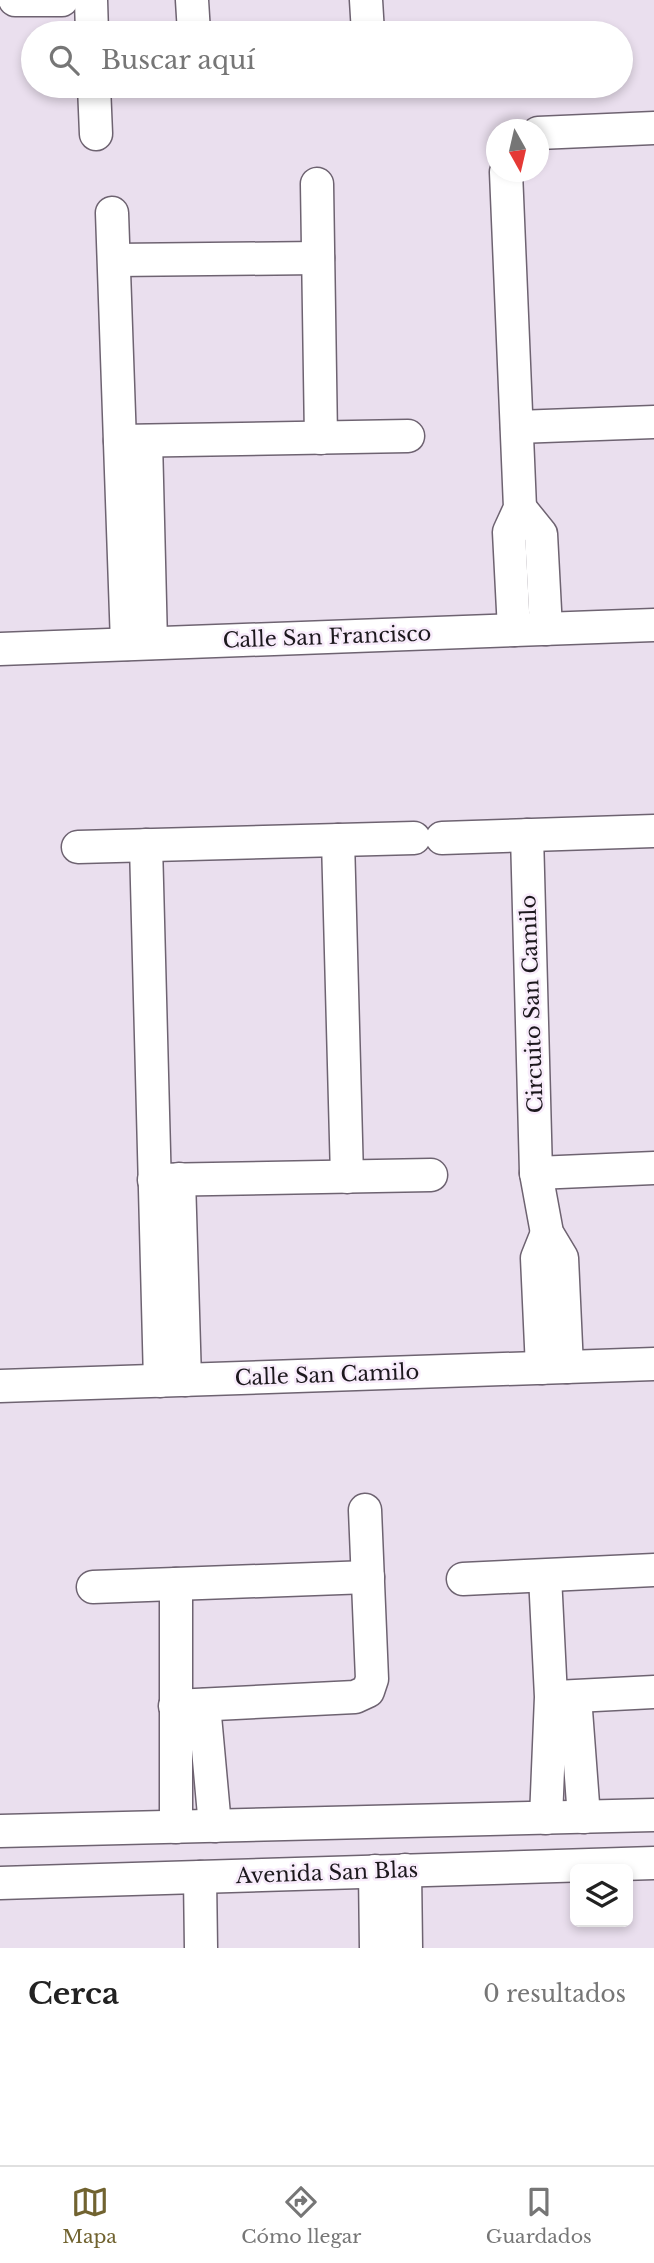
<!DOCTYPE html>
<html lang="es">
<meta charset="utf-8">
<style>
:root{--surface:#fff;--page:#f6f6f6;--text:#222;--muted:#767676;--line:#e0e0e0;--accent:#716330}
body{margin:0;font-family:"Libre Baskerville",serif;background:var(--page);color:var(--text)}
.controls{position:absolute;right:21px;bottom:21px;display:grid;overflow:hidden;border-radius:10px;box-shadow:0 4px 10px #0003}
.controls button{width:63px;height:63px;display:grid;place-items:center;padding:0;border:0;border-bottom:2px solid var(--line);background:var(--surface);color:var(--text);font:35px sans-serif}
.compass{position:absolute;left:486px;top:119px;width:63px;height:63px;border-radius:50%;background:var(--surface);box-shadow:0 4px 10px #0003;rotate:172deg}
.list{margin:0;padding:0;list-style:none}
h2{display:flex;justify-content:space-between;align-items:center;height:91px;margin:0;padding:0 28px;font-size:30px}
h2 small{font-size:23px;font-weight:400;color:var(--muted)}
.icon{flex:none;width:38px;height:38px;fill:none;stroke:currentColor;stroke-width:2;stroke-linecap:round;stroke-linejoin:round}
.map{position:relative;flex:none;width:654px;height:1948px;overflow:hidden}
.search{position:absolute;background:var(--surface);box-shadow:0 4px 10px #0003;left:21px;right:21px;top:21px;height:77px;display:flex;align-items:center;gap:18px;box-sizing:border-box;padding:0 24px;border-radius:38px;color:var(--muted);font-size:26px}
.sheet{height:217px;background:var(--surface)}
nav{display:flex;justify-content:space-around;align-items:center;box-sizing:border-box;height:98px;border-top:2px solid var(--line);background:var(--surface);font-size:19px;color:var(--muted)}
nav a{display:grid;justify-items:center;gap:4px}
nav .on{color:var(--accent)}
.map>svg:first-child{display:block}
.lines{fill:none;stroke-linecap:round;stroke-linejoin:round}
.minor-casing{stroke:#6e6371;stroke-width:35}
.minor{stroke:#fff;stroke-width:32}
.labels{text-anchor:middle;stroke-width:5;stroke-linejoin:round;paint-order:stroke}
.street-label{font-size:21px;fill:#1c181d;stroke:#f8ecfb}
</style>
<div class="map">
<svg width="654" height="1948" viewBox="0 0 654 1948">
<rect width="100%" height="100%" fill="#eadfee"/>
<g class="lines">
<g class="minor-casing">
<g id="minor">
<path d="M15 0H62"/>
<path d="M91 0 92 33"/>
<path d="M192 0 194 33"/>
<path d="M366 0 368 33"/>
<path d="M94 86 96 134"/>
<path d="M538 133 654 128"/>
<path d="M506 172 520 508 509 532 514 630"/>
<path d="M317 184 321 438"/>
<path d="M112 213 127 644"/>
<path d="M115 260 318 258"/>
<path d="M517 427 654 422"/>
<path d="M120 441 408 436"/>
<path d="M146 441 151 643"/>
<path d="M520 508 541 534 546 629"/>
<path d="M0 649 654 625"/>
<path d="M527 835 536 1173 547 1233 562 1258 567 1367"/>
<path d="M442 838 654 831"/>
<path d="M338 840 347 1177"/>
<path d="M146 845 160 1381"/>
<path d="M78 847 414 838"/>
<path d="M536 1173 654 1168"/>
<path d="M179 1179 185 1380"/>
<path d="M154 1180 431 1175"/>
<path d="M542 1368 537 1258 547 1233"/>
<path d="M0 1386 654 1364"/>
<path d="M545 1576 551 1697 546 1818"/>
<path d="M463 1579 654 1570"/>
<path d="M176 1584V1827"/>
<path d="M93 1587 368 1577"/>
<path d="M556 1697 654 1692"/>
<path d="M575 1697 584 1817"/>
<path d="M204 1705 215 1826"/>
<path d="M175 1706 355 1697 368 1691 372 1679 365 1510"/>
<path d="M0 1831 654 1815"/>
<path d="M405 1870 406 1948"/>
<path d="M375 1871 376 1948"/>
<path d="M200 1877 201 1948"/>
<path d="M0 1883 654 1863"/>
</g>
</g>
<use href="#minor" class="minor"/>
</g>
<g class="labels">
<g class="street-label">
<text transform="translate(327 637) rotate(-2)" y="7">Calle San Francisco</text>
<text transform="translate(532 1004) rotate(-92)" y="7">Circuito San Camilo</text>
<text transform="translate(327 1375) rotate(-2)" y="7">Calle San Camilo</text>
<text transform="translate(327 1873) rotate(-2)" y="7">Avenida San Blas</text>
</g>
</g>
</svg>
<div class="controls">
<button><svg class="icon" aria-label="layers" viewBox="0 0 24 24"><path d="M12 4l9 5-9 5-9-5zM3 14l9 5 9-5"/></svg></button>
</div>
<svg class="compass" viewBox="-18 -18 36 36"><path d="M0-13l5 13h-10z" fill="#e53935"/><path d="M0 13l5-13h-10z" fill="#767676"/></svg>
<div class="search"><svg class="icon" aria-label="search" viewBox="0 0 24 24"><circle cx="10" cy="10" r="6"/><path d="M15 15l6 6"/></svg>Buscar aquí</div>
</div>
<section class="sheet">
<h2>Cerca<small>0 resultados</small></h2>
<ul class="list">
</ul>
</section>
<nav>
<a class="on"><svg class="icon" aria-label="map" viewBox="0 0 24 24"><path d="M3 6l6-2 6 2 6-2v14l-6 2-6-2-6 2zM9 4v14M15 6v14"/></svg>Mapa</a>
<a><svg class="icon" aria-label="directions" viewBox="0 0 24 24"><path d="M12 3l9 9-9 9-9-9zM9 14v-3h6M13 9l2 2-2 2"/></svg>Cómo llegar</a>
<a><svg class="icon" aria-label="saved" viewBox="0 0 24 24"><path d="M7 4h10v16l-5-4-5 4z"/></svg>Guardados</a>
</nav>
